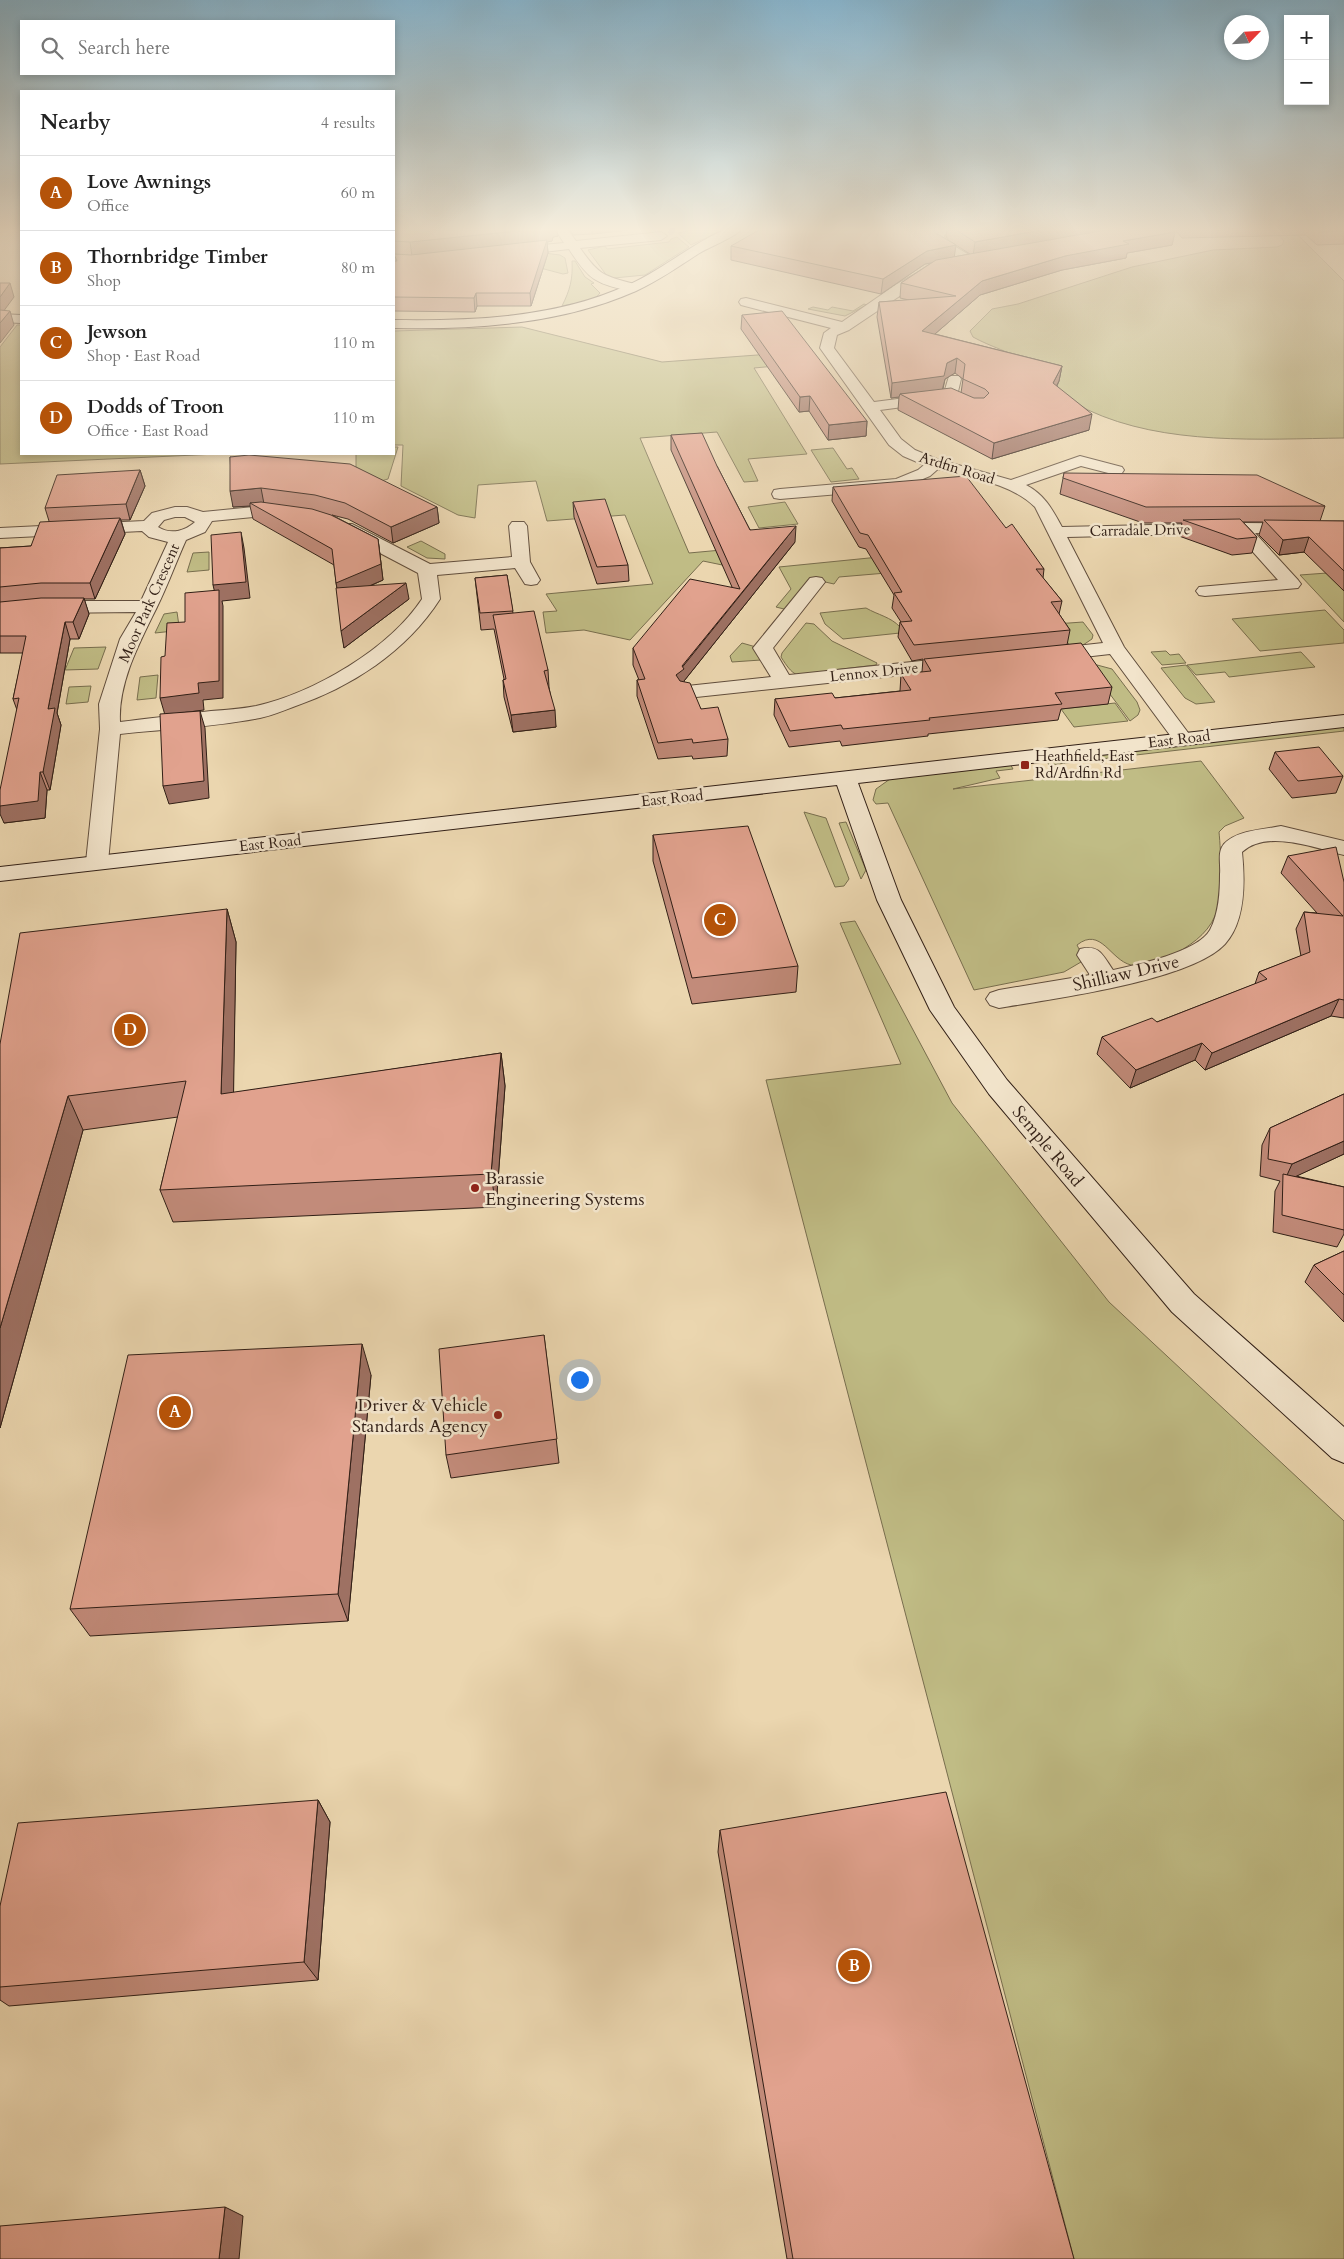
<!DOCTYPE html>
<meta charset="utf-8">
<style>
:root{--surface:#fff;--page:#f6f6f6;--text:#222;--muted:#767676;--line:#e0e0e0;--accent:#b45309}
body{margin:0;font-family:Cardo,serif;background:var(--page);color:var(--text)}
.controls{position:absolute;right:15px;top:15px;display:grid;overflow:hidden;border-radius:0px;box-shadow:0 2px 8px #0003}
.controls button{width:45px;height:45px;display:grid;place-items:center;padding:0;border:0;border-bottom:1px solid var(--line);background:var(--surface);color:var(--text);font:25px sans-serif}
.compass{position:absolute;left:1224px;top:15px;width:45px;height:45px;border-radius:50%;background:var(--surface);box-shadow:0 2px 8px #0003;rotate:65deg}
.you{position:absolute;left:579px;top:1379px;width:18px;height:18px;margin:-12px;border:4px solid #fff;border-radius:50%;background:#1a73e8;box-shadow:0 0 0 8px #1a73e833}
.badge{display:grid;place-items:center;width:32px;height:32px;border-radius:50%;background:var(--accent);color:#fff;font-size:16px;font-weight:700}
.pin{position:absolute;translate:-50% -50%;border:2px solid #fff;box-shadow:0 1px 5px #0006}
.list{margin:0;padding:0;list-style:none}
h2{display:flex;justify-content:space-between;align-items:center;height:65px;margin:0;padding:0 20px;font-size:21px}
h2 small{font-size:16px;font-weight:400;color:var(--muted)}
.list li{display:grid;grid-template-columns:32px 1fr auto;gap:15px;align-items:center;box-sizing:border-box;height:75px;padding:0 20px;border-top:1px solid var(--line)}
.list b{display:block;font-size:19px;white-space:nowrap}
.list p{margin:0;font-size:16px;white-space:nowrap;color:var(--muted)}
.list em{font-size:16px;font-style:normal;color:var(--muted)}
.icon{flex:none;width:28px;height:28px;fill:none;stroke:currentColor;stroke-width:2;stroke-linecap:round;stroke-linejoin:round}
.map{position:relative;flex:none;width:1344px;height:2259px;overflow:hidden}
.search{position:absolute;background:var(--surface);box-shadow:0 2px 8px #0003;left:20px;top:20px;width:375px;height:55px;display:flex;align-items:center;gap:12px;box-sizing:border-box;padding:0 18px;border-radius:0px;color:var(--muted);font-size:19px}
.panel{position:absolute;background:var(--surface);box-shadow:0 2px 8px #0003;left:20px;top:90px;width:375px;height:365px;border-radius:0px}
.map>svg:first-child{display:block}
.green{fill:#c0bc85;stroke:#786e4e}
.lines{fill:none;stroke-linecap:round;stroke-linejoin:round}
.street-casing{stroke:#604d3c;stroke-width:2}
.secondary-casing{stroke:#311f16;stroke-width:2}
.street{fill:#f2e4cb;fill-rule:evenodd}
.secondary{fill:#f2e4cb;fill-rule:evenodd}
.wall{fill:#c28b7a;stroke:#311f16;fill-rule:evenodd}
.shaded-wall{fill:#9e7163;stroke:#311f16}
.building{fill:#e1a28e;stroke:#311f16}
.poi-dot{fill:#8f2418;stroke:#f2e4cb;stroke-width:2}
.labels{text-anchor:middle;stroke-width:5;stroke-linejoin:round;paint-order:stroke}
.far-street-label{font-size:15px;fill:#311f16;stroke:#f2e4cb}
.far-poi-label{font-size:15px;fill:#311f16;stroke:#f2e4cb;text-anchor:start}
.street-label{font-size:18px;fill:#311f16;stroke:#f2e4cb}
.poi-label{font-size:18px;fill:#311f16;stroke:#f2e4cb;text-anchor:start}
</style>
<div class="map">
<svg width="1344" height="2259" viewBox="0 0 1344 2259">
<rect width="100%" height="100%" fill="#ebd6af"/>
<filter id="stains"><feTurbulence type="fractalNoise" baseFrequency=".004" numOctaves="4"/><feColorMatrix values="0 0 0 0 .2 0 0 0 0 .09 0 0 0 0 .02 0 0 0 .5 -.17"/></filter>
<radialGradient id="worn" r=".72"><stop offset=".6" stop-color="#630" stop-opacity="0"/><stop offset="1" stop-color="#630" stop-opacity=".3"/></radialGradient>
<g class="green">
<path d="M692 230H722L691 245 678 233Z"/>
<path d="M1275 230H1293L1344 281V438C1261 439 1165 446 1088 410 1066 399 1050 376 1028 363 1011 352 991 347 973 337L970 331 992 309 1018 304 1132 267 1213 250 1277 247 1282 245 1284 241Z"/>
<path d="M677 237 689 247 645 275 614 278 607 276 588 250 605 246 607 249 669 242 671 239Z"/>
<path d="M544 253 560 255 565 258 568 273 563 274 499 257Z"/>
<path d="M572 261H575L585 277 594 283 591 284 600 293C594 303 573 303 562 306 570 290 573 279 572 261Z"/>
<path d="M864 304 867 305 845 316 808 309 813 307 828 310 832 307 853 311Z"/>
<path d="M17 325H21V454H217L0 464V347Z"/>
<path d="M522 327 662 362 812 351 819 362 754 368 807 454 748 459 758 481 744 482 717 432 640 438 689 553 754 547 761 573 703 561 630 640 584 630 546 633 543 612 557 611 546 594 653 584 625 515 547 521 536 481 478 485 475 518 458 515 401 486 403 445H394V331Z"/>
<path d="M394 447H398L388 479 381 481 356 476V454H394Z"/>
<path d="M833 448 847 469 852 468 859 479 831 482 811 450Z"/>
<path d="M785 502 798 524 759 528 748 507Z"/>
<path d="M421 541 445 554V559L427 558 407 547Z"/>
<path d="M209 552V570L187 572 193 553Z"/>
<path d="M929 552 922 570 839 577 834 584 812 579 788 610 776 607 791 589 779 567Z"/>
<path d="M1327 573 1344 591V622L1300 575Z"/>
<path d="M866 608C878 615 891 617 900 627V633L843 639 825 624 820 613Z"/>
<path d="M1325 610 1344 630V643L1260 651 1232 619Z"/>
<path d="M177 612 179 626 183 630 155 633 164 614Z"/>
<path d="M1083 622 1093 635 1092 639 1083 645 1070 646 1055 624Z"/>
<path d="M806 623 814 624 832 641 877 663 876 665 825 671 818 677C796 677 793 676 781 657L782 653Z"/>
<path d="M742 643 756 647 761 660 732 662 730 656Z"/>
<path d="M106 647 98 669 65 670 74 648Z"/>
<path d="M1166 651 1170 655 1179 654 1186 663 1162 665 1151 652Z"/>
<path d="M1301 652 1315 667 1229 677 1225 672 1196 675 1187 665Z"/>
<path d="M1086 662 1112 669 1137 702 1140 710 1138 715 1130 721Z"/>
<path d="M1186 665 1215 702 1196 704 1185 698 1161 668Z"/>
<path d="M158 675 156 698 137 700 140 677Z"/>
<path d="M91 686 88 702 66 704 69 687Z"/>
<path d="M1115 703 1128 721 1074 727 1061 709Z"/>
<path d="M1344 724V731L1049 765 1045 758Z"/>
<path d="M1201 761 1244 818 1225 826 1219 832C1221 851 1223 899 1215 916 1207 935 1188 947 1171 956 1157 962 1147 968 1131 965 1110 960 1101 926 1077 945L1081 953V962L1064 972 974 990 888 803 876 804 873 800 876 789 890 779 1009 762 1013 769 996 771 1000 778 953 789Z"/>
<path d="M804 812 826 818 849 879 844 886 835 887Z"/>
<path d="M846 822 866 870 861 879 839 823Z"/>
<path d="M855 921 952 1103 1109 1302 1344 1521V2259H1074L766 1080 901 1064 840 923Z"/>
</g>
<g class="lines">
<g class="street-casing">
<g id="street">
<path d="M558 230H568L576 241 661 232 667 236 661 240 580 248C600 277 605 276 638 285L640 288 633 292C596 283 590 282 569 249L510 256 504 252 510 248 564 243 557 232Z"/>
<path d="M936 230H949L944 236 946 241 974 258 976 261 974 264H966L936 246 932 236Z"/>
<path d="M933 264 937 265 939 268 937 271 849 330 837 335 834 348 874 402 944 393 949 376H959L961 379 956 400 880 410 901 439 915 450 937 459 1011 480 1080 456 1122 467 1124 470 1122 473 1116 475 1081 466 1026 485C1045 495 1052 509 1062 527L1241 523 1344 524V534L1255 533 1298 580 1301 584 1298 588 1205 596 1199 595 1196 591 1199 587 1278 580 1236 533 1067 537 1124 647 1192 738 1189 742 1182 744 1175 742 1110 654 1049 661 1042 659 1039 655 1042 651 1049 649 1103 643 1035 507C1011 483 970 478 938 469L930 476 899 489 780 499 774 498 772 494 774 490 780 489 896 479 918 470 924 465 903 456 889 445 820 348 824 333 831 328 741 305 739 302 741 299 746 298 842 322 897 284Z"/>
<path d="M264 506 294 510 296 514 294 518 288 519 264 516 212 521 205 532 186 540C176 562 168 585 157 607 140 642 118 682 120 722 150 718 180 715 211 711 225 710 241 709 256 706 314 693 389 649 422 599L418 573 340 532 337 528 340 524H352L430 564 512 557 509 526 512 522H524L527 526 530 562 540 580 537 584 531 585 525 584 515 568 437 575 440 599C406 652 351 687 293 707 282 711 271 716 260 718 216 727 165 729 120 734L108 862 105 867 97 869 89 867 86 862 100 729 99 704 120 639 136 612 47 613 0 617V605L47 601H141L168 542 149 537 142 531 0 538V528L144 521 152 513 175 507H187L203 512ZM175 517H185L195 522C185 531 171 535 158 527L164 520Z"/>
<path d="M816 577 822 578 825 582 773 648 789 675 959 657 966 659 969 663 966 667 959 669 687 698 680 696 677 692 680 688 687 686 771 677 753 648 810 578Z"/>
<path d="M1281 826 1344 841V855C1315 848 1267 829 1242 852 1245 881 1246 921 1225 944 1191 981 1051 999 999 1008L990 1005 986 999 990 993 999 990 1090 975 1077 955 1080 949C1100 944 1103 956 1113 970 1136 965 1198 952 1210 930 1219 913 1220 892 1220 874 1221 864 1217 852 1224 844 1237 830 1262 830 1281 826Z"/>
</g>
</g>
<g class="secondary-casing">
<g id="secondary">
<path d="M724 230H741C733 238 709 247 698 254 678 267 658 281 636 291 561 324 475 330 394 328V320C473 321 556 318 628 285 662 270 690 245 724 230Z"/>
<path d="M0 314 21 315V323L0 322Z"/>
<path d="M1344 715V727L858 783 901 900 954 1007 1007 1080 1194 1294 1344 1427V1463L1332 1458 1172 1312 989 1094 930 1010 877 900 837 785 0 881V867Z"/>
</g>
</g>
<use href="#street" class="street"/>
<use href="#secondary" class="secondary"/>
</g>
<g class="wall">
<path d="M394 230 558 236 553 237 552 241 547 242 548 253 531 306H477L475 312 394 311Z"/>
<path d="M570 230H628L592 234 573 235Z"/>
<path d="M947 230H1172L1175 232 1172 245 1127 253 1126 258 1062 270 980 295 935 334 1062 366 1059 381 1057 386 1089 430 992 459 898 410 899 397 891 398 877 317 879 302 909 300 900 298 901 283 931 263 925 264 881 294 731 260V246L936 233 954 257 970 254 948 240 946 236ZM955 373 963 379 961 393 943 389 945 379Z"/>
<path d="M1175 230H1344V244L1317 245 1306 235 1182 238Z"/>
<path d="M742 315 867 421 866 436 828 440 809 411 799 412 741 329Z"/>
<path d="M671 435 717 466 750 530 795 542 684 681V682L701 709 728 739 727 756 693 759 692 756 658 759 637 696V680H639L633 665V648L732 587 671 450Z"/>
<path d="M230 457 437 507 439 523 393 543 348 519 332 515 378 539 383 580 370 586 409 599 344 648 334 565 253 519 250 506 233 507Z"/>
<path d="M140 470 145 486 130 520H121L125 534 95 599H84L89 614 79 639H70L57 713 61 725 50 790H47L45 818 4 823 17 710 13 699 23 653H0V548L31 546 49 521 45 508Z"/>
<path d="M1064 473 1325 506 1320 521H1344V591L1304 552 1279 555 1259 535 1263 522H1243L1257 537 1252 553 1232 555 1179 536 1182 523H1143L1060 494Z"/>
<path d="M833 487 1006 528 1044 569 1043 578 1062 601 1059 614 1070 630 1067 645 1112 687 1108 704 1061 709 1058 720 928 734V736L842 746 840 741 789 747 774 715 775 699 835 698 900 691 901 674 922 672 923 659 912 661 898 637 900 622H901L892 608 894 595 866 549 859 547 832 501Z"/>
<path d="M573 502 628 565 629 581 597 584 574 517Z"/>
<path d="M507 575 513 613 548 670 549 687 556 727 513 732 504 697 503 680 504 679 494 629 481 630 475 578Z"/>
<path d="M1275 752 1343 776 1336 793 1292 798 1269 769Z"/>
<path d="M653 835 798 966 796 992 692 1004 653 861Z"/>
<path d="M1288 856 1344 882V1018L1331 1016 1205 1070 1195 1060 1130 1088 1097 1054 1102 1037 1157 1022 1255 984 1259 972 1301 956 1296 929 1304 912 1317 913 1281 873Z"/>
<path d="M227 909 236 942 233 1093 501 1053 505 1086 496 1207 173 1222 160 1190 178 1117 83 1130 0 1428V1044Z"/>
<path d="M1344 1094V1154L1296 1176 1344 1187V1234L1337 1247 1273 1232 1275 1191 1280 1181 1260 1176 1262 1145 1270 1128Z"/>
<path d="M1344 1251V1322L1305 1282 1314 1265Z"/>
<path d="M544 1335 559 1463 451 1478 446 1455Z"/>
<path d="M371 1375 348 1621 90 1636 70 1609Z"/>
<path d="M318 1800 330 1822 318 1980 9 2006 0 2000V1906Z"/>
<path d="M720 1830 1074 2259H787L718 1852Z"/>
</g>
<g class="shaded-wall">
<path d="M526 230H557L558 236 553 237 552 241 547 242 548 253 531 306 530 293 412 256 410 242Z"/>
<path d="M592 230H628L592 234Z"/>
<path d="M1042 230H1109L973 256 975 242Z"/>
<path d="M1175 232 1172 245 1127 253 1126 258 1062 270 980 295 921 346 922 331 982 281 1065 256 1123 241Z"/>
<path d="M956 245 954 259 925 264 881 294 883 279 927 251Z"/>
<path d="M10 283 14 297 3 312 0 313V297Z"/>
<path d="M476 293 477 306 475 312 474 298Z"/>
<path d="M10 311 14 325 0 343V323Z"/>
<path d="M957 358 955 373 945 379 942 391 900 394 899 397 891 398 892 383 947 363Z"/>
<path d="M1062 366 1059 381 1050 398 1053 383Z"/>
<path d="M810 396 809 411 799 412 800 397Z"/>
<path d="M1092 414 1089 430 992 459 994 443Z"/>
<path d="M867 421 866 436 828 440 829 425Z"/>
<path d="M140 470 145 486 130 520 126 504Z"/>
<path d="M261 488 264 504 250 503V506L233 507 230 491Z"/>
<path d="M437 507 439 523 393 543 391 527Z"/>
<path d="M120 518 125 534 95 599 90 583Z"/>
<path d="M796 526 795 542 684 681V685L676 691V675Z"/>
<path d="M241 532 244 548 250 598 222 601 223 606V698L203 700 204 710 165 715 160 698 198 683 217 602 213 585Z"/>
<path d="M1309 537 1304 552 1279 555 1283 540Z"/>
<path d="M378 539 383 580 339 599 336 583Z"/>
<path d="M406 583 409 599 344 648 341 631Z"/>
<path d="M84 598 89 614 79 639 73 622Z"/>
<path d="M65 622 70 639 57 713 61 725 50 790 43 772 48 709Z"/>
<path d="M555 710 556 727 513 732 511 715Z"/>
<path d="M200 711 205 728 209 798 169 804 163 786Z"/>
<path d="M40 772 47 790 45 818 4 823 0 814V806Z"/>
<path d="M227 909 236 942 233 1128 221 1094Z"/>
<path d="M1339 999 1331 1016 1205 1070 1212 1053Z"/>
<path d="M1202 1043 1195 1060 1130 1088 1136 1070Z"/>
<path d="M501 1053 505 1086 496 1207 491 1174Z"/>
<path d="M68 1096 83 1130 0 1428V1328Z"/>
<path d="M1344 1141V1154L1284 1182 1292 1164Z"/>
<path d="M362 1344 371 1375 348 1621 338 1594Z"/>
<path d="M318 1800 330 1822 318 1980 304 1962Z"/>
<path d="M225 2207 243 2216 239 2259H219Z"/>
</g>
<g class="building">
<path d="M394 230H526L410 242 394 241Z"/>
<path d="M759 230H935L936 233 956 245 927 251 883 279 731 246Z"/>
<path d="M956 230H1042L975 242Z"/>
<path d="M1105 230H1172L1175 232 1123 241 1129 244 1065 256 982 281 922 331 1062 366 1053 383 1092 414 994 443 900 394 951 388 974 398H984L989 393 985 389 963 379 965 364 957 358 947 363 944 376 892 383 879 302 956 296 901 283 936 260Z"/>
<path d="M1319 230H1344V231L1320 232Z"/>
<path d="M547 240 530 293H476L474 298 394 297V261H397L394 254 411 255Z"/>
<path d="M0 283H10L0 297Z"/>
<path d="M0 310 10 311 0 323Z"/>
<path d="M782 311 867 421 829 425 810 396 800 397 742 315Z"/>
<path d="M702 433 717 466 750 530 796 526 682 666 684 669 676 675 680 681 690 683 701 709 718 707 728 739 693 743 692 739 658 743 637 680 645 679 633 648 690 579 740 589 671 435Z"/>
<path d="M249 455 350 464 437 507 391 527 345 503 315 495 261 488 230 491V457Z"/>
<path d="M140 470 126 504 45 508 57 475Z"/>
<path d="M1064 473 1257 475 1325 506 1146 507 1063 478Z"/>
<path d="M966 476 1006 528 1012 524 1044 569H1036L1062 601 1051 602 1070 630 914 645 900 622 912 621 894 593 902 592 868 535 860 533 833 487Z"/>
<path d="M605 499 628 565 597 567 573 502Z"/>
<path d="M261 502 312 509 331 515 378 539 381 564 336 583 332 549 250 503Z"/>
<path d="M120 518 90 583H41L0 587V548L31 546 40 522Z"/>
<path d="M1240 519 1257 537 1237 539 1183 520Z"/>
<path d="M1264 520 1344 521V571L1309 537 1283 540Z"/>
<path d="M241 532 246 582 213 585 211 535Z"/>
<path d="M507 575 513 611 480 613 475 578Z"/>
<path d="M406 583 341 631 336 588Z"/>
<path d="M219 590V681L198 683 199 693 160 698 161 657 165 656 167 623 185 622V593Z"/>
<path d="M41 598H84L73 622H65L48 709 55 708 43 772H40L38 801 0 806V790L19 698 13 699 26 636H0V602Z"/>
<path d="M534 611 548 670 544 671 555 710 511 715 503 680 506 679 493 615Z"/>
<path d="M1081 643 1112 687 1055 693 1062 704 929 718 930 720 843 729 841 725 790 731 775 699 832 693 835 698 911 690 901 674 931 671 924 659Z"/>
<path d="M200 711 204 781 163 786 160 714Z"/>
<path d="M1319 747 1343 776 1298 781 1275 752Z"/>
<path d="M748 826 798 966 692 978 653 835Z"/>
<path d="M1336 847 1344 882V1000L1339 999 1212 1053 1202 1043 1136 1070 1102 1037 1152 1018 1157 1022 1267 979 1259 972 1310 952 1304 912 1343 916 1288 856Z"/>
<path d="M227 909 221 1094 501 1053 491 1174 160 1190 186 1081 68 1096 0 1328V1044L20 933Z"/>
<path d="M1344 1094V1141L1292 1164 1268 1159 1270 1128Z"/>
<path d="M1283 1174 1344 1187V1230L1282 1215Z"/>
<path d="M1344 1251V1295L1314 1265Z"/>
<path d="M544 1335 557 1439 446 1455 439 1349Z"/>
<path d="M362 1344 338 1594 70 1609 128 1355Z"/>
<path d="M946 1792 1074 2259H793L720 1830Z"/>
<path d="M318 1800 304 1962 0 1987V1906L18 1823Z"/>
<path d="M225 2207 219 2259H0V2226Z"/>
</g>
<linearGradient id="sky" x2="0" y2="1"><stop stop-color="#88b6cf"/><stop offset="0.42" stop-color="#f6eddb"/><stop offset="1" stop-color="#f6eddb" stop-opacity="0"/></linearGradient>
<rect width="1344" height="547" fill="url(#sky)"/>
<g class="poi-dot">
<rect x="1020" y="760" width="10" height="10" rx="2.5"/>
<circle cx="475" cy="1188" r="5"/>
<circle cx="498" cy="1415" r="5"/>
</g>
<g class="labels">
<g class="far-street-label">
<text transform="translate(957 468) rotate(17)" y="5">Ardfin Road</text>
<text transform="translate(1140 530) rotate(-1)" y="5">Carradale Drive</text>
<text transform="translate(149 603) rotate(-66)" y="5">Moor Park Crescent</text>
<text transform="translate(874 672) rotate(-6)" y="5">Lennox Drive</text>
<text transform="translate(1179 739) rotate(-7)" y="5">East Road</text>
<text transform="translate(672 798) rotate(-6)" y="5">East Road</text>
<text transform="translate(270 843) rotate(-6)" y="5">East Road</text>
</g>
<g class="far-poi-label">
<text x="1035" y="761">Heathfield, East<tspan x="1035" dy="17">Rd/Ardfin Rd</tspan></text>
</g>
<g class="street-label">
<text transform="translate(1126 973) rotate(-13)" y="6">Shilliaw Drive</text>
<text transform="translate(1048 1146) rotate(50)" y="6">Semple Road</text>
</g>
<g class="poi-label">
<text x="485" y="1184">Barassie<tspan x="485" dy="21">Engineering Systems</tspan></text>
<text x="488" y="1411" text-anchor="end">Driver &amp; Vehicle<tspan x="488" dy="21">Standards Agency</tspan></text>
</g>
</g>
<rect width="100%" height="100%" filter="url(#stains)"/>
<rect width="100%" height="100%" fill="url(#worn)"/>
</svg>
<div class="controls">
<button>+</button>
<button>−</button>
</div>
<svg class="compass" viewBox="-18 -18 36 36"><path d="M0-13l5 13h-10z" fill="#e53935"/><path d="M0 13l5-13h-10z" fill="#767676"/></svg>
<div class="you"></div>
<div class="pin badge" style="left:175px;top:1412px">A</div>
<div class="pin badge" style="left:854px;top:1966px">B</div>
<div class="pin badge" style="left:720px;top:920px">C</div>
<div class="pin badge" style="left:130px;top:1030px">D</div>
<div class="search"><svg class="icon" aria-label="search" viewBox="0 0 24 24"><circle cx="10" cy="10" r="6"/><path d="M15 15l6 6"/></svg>Search here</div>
<section class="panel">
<h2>Nearby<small>4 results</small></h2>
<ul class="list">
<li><span class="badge">A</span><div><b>Love Awnings</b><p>Office</p></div><em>60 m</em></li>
<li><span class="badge">B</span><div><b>Thornbridge Timber</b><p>Shop</p></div><em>80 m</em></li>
<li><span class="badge">C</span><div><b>Jewson</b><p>Shop · East Road</p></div><em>110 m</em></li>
<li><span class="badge">D</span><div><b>Dodds of Troon</b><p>Office · East Road</p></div><em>110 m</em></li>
</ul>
</section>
</div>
